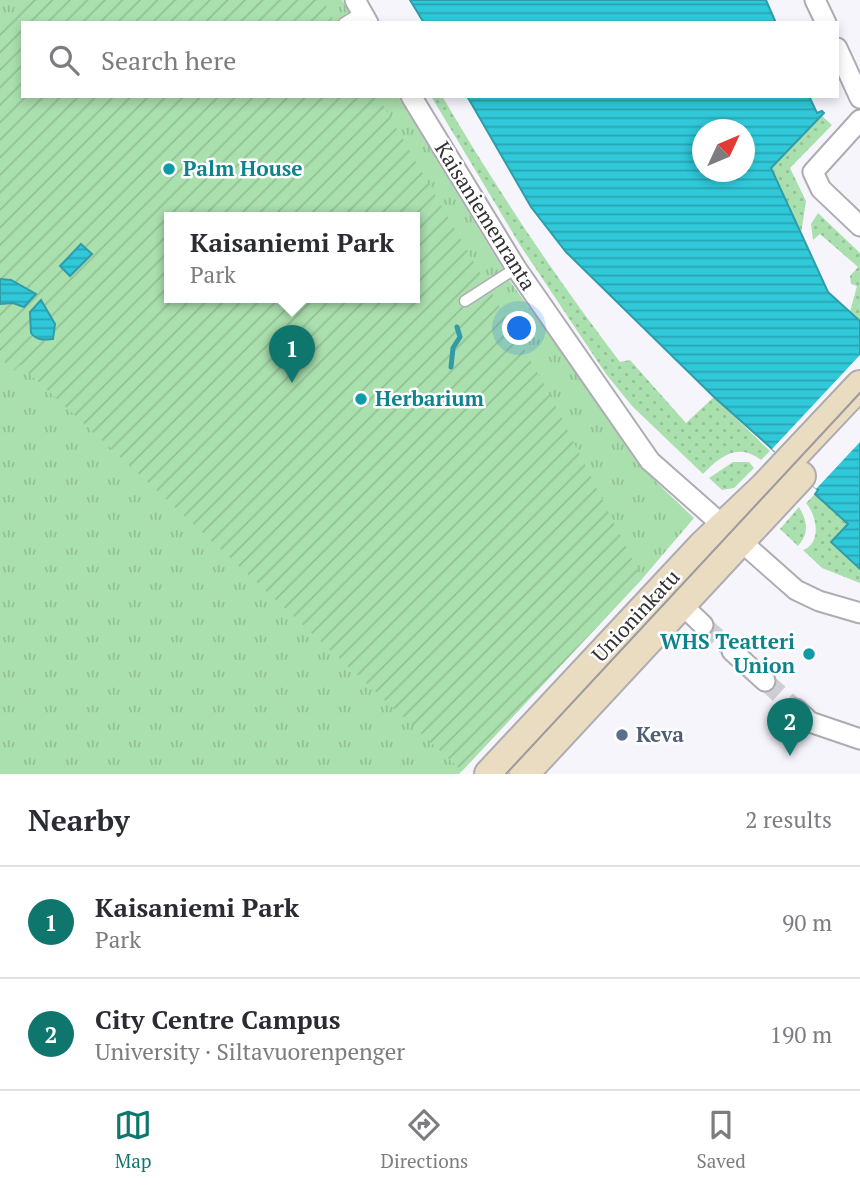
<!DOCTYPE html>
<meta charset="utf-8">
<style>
:root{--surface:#fff;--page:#f2f2f3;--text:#2b2b33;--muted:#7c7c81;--line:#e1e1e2;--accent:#0f766e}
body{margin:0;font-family:"PT Serif",serif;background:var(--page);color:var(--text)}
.compass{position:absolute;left:692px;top:119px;width:63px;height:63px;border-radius:50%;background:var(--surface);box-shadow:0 4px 10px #0003;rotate:46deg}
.you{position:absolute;left:520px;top:329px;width:24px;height:24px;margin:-18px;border:5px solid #fff;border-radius:50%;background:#1a73e8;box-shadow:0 0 0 10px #1a73e833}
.badge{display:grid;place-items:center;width:46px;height:46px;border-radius:50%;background:var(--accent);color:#fff;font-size:23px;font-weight:700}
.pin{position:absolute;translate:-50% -58px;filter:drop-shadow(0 2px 4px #0008)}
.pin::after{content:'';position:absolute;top:37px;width:24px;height:21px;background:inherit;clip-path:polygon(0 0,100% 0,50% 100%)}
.popup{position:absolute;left:164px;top:212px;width:256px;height:91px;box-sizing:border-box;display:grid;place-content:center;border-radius:0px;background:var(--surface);filter:drop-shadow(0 2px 5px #0005);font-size:23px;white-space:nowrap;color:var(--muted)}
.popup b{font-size:26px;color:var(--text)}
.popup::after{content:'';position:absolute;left:50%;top:100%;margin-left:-14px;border:14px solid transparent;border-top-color:var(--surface)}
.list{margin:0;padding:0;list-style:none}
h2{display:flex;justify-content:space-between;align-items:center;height:91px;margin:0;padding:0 28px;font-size:30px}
h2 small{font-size:23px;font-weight:400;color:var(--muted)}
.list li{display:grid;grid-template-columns:46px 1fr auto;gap:21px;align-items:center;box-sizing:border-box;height:112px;padding:0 28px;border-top:2px solid var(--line)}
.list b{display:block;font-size:26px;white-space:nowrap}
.list p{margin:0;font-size:23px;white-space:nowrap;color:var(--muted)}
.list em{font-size:23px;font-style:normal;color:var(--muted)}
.icon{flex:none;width:38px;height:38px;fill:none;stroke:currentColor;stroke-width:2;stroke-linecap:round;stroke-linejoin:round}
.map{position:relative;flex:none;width:860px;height:774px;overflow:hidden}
.search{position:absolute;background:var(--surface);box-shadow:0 4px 10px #0003;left:21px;right:21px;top:21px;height:77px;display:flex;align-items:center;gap:18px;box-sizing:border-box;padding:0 24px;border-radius:0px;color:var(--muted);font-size:26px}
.sheet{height:315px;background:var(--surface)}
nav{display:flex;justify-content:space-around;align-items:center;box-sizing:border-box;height:98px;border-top:2px solid var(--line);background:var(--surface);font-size:19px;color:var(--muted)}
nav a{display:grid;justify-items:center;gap:4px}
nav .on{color:var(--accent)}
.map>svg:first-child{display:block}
.grass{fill:url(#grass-dots)}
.park{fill:url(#park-tufts);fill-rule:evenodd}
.garden{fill:url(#garden-furrows);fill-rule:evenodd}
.water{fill:url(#water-rules);stroke:#309ca8;stroke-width:2;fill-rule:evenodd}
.pier{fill:#f6f5fc}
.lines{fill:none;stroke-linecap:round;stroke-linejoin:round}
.stream{stroke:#309ca8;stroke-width:5}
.street-tunnel{stroke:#cfced4;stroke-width:19;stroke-dasharray:19 10;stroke-linecap:butt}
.lane-casing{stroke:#adacb3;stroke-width:13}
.street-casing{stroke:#adacb3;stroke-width:23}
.secondary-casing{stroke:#adacb3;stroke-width:32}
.lane{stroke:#fff;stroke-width:10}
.street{stroke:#fff;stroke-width:19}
.secondary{stroke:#eadcc1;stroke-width:28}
.tram{stroke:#9a999e;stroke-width:2}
.culture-dot{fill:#0f9aa8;stroke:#fff;stroke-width:2.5}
.service-dot{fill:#5c6f8a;stroke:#fff;stroke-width:2.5}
.labels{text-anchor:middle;stroke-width:5;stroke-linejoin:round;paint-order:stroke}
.culture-label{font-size:21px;font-weight:bold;fill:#0d838f;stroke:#fff;text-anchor:start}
.street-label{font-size:21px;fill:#323234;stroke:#fff}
.service-label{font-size:21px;font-weight:bold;fill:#4e5e75;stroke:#fff;text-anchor:start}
</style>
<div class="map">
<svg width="860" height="774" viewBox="0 0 860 774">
<defs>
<pattern id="grass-dots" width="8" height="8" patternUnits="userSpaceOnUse" patternTransform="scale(1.75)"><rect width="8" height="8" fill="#aadfae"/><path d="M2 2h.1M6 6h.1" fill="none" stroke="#93c096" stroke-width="1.8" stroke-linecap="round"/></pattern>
<pattern id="park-tufts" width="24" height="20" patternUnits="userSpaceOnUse" patternTransform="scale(1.75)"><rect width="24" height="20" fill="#aadfae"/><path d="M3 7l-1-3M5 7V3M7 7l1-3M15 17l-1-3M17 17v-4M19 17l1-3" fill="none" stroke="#93c096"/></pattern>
<pattern id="garden-furrows" width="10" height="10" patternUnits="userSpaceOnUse" patternTransform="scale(1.75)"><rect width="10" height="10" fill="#aadfae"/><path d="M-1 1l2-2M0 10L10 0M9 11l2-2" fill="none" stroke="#93c096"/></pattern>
<pattern id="water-rules" width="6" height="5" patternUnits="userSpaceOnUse" patternTransform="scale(1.75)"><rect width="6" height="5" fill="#2fc9da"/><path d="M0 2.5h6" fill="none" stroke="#29a4b2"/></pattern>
</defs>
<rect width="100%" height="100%" fill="#f6f5fc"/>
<g class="grass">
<path d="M431 96H442C496 188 555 277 620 362L630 360 686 423 714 397 770 451 761 460C738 442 720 456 703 474L632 406 606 374 520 245Z"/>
<path d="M822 116 832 125 790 168 806 201 801 234 771 168Z"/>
<path d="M818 213 860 253V321L850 312 857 286 851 284 850 276 858 267 820 234 813 240 811 224Z"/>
<path d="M733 462H749L754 468 734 488 722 490 709 478Z"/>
<path d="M815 494 848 524 832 542 860 569V583L822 568 803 550C821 544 818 517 806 503Z"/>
<path d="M799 507C808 522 809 533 798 546L780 529Z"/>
</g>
<path class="park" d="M0 0H342L355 23H23V96H398L512 284 655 481 694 518 642 579 459 774H0ZM170 217H414V297H170Z"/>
<path class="garden" d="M29 0H323L335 23H23V96H378L548 391 642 579 462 771 20 365 14 371 0 358V32ZM170 217H414V297H170Z"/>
<g class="water">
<path d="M410 0H766L776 23H424Z"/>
<path d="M467 96H809L817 113 822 111 824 113 771 168 828 292 860 321V569L831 542 848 524 815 494 818 490 714 397 566 252 531 207ZM702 130H744V172H702Z"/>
<path d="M81 244 92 254 70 276 60 266Z"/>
<path d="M0 279 11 280 36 294 24 307 13 303 0 304Z"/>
<path d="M41 300 55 324 53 339C44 340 37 341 31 333L30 312Z"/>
</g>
<path class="pier" d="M860 355V442L816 489 772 449Z"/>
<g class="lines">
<path class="stream" d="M451 367 453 348 460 337 457 327"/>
<g class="street-tunnel">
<path d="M703 625 732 651"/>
<path d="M765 681 796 709"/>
</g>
<g class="lane-casing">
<g id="lane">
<path d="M344 23 362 12"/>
<path d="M465 301 516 268"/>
</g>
</g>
<g class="street-casing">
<g id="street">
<path d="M355 0 368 23"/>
<path d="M815 0 826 23"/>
<path d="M837 48 860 98"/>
<path d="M411 96 516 268 650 461 796 590 819 601 860 613"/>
<path d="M860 120 813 172 821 189 860 226"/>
<path d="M681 604 703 625"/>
<path d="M732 651 765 681"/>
<path d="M796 709 810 722 860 739"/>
</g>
</g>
<g class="secondary-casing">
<g id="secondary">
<path d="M489 774 703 545 764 487 860 385"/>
<path d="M524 774 801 476"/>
</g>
</g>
<use href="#lane" class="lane"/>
<use href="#street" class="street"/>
<use href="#secondary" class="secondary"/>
<path class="tram" d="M506 774 860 393"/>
</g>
<g class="culture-dot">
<circle cx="169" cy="169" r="7"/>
<circle cx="361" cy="399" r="7"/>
<circle cx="809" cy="654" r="7"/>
</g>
<circle class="service-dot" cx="622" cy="735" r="7"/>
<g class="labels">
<g class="culture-label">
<text x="183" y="176">Palm House</text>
<text x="375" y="406">Herbarium</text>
<text x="795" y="649" text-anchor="end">WHS Teatteri<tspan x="795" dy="24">Union</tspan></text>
</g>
<g class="street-label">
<text transform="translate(485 216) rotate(58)" y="7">Kaisaniemenranta</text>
<text transform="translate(636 616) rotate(-47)" y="7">Unioninkatu</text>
</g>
<g class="service-label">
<text x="636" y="742">Keva</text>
</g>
</g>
</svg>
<svg class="compass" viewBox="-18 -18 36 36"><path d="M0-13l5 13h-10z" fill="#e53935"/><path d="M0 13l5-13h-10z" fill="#7c7c81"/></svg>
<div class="you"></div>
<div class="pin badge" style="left:292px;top:383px">1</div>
<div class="popup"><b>Kaisaniemi Park</b>Park</div>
<div class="pin badge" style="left:790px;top:756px">2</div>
<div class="search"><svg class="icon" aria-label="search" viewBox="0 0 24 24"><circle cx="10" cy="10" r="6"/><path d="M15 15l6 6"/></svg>Search here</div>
</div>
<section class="sheet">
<h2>Nearby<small>2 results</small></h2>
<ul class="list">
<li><span class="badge">1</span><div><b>Kaisaniemi Park</b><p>Park</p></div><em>90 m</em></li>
<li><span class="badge">2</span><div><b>City Centre Campus</b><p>University · Siltavuorenpenger</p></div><em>190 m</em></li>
</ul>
</section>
<nav>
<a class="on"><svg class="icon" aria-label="map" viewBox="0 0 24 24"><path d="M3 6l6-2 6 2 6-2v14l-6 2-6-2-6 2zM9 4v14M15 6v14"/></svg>Map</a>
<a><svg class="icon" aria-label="directions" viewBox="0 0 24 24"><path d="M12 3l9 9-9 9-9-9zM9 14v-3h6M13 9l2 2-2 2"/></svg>Directions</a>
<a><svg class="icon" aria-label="saved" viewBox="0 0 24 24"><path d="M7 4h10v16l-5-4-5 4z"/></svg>Saved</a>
</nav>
